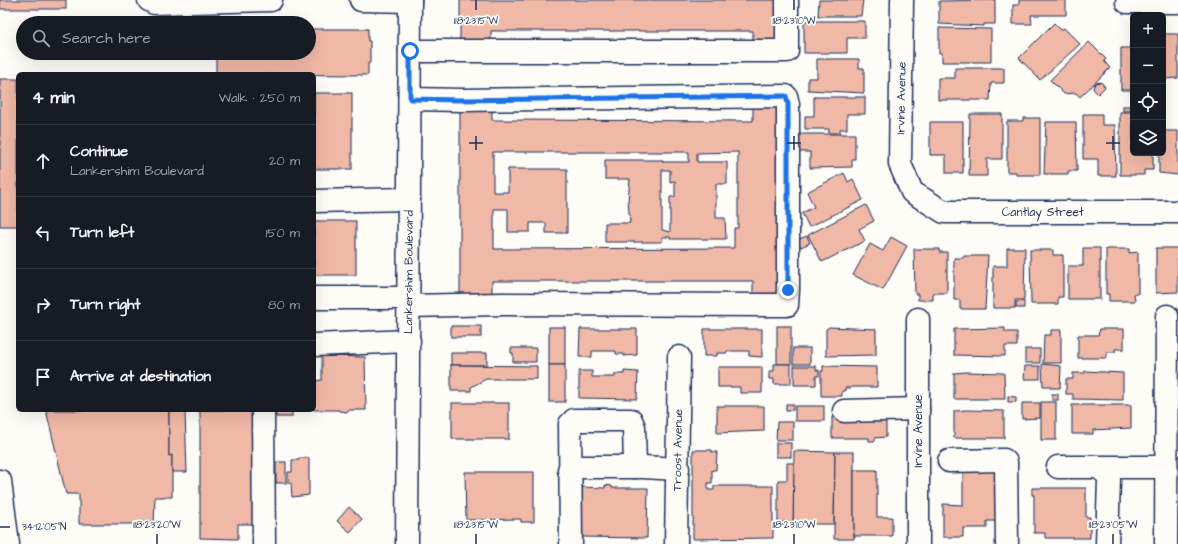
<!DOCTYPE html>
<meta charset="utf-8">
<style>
:root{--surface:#171b24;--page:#242831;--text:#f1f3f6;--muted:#9ea1a6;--line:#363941}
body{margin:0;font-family:"Architects Daughter",sans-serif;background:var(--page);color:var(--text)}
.controls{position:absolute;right:12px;top:12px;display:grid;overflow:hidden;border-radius:6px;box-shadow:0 4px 16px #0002}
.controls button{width:36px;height:36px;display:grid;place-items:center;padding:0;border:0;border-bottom:1px solid var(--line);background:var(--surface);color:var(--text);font:20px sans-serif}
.stop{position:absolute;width:12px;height:12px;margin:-9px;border:3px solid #1a73e8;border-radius:50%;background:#fff}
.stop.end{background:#1a73e8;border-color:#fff;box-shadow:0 1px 4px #0008}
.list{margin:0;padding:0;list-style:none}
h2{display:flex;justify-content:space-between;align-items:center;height:52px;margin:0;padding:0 16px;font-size:17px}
h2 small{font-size:13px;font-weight:400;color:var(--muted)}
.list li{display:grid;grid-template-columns:26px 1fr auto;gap:12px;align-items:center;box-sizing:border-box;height:72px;padding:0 16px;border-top:1px solid var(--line)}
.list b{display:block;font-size:15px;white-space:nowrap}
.list p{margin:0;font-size:13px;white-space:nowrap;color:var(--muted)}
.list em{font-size:13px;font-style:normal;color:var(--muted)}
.icon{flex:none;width:22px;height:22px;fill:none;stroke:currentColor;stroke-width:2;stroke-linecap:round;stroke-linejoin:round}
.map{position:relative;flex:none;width:1178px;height:544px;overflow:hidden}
.search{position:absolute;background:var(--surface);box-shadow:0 4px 16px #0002;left:16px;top:16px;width:300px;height:44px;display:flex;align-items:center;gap:10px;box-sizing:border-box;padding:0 14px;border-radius:22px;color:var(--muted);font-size:15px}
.panel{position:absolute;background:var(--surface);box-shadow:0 4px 16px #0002;left:16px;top:72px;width:300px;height:340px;border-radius:6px}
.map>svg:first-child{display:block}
.building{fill:#f0b8a6;stroke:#1b2f5e;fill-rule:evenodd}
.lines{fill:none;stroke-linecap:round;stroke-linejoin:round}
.minor-casing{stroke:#1b2f5e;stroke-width:25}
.major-casing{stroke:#1b2f5e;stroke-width:25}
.minor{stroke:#fdfcf7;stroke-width:22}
.major{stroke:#fdfcf7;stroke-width:22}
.route{stroke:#1a73e8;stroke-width:5}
.ticks{fill:none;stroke:#1b2f5e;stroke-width:1.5}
.labels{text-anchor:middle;stroke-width:3.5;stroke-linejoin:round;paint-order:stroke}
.street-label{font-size:12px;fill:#1b2f5e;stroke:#fdfcf7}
.ticks-label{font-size:10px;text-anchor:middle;fill:#1b2f5e;stroke:#fdfcf7;stroke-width:3.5;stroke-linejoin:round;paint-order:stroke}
</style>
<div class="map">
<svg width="1178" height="544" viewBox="0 0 1178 544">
<rect width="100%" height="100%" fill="#fdfcf7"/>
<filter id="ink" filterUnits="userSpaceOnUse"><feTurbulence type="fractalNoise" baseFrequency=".025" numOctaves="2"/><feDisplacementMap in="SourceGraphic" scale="8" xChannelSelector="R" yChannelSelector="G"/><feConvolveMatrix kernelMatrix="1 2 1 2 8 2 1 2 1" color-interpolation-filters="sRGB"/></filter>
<g filter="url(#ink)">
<g class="building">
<rect x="0" y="0" width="66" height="9"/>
<path d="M460 0H783V49H753V31H491V44H460Z"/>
<path d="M819 0H863L861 16H818Z"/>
<path d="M995 0V24H984V26L939 24V1Z"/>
<path d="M1019 0H1066V15H1031L1032 24H1013V5H1019Z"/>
<path d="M804 21H865V38H847V53H804Z"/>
<path d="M1054 23 1061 30 1064 28 1080 44 1040 80 1019 58Z"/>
<path d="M939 28 991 29V62H942V53H939Z"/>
<path d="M309 29H368V41H370V63H368V75L216 74V53H309Z"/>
<path d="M1163 34H1178V78L1163 79Z"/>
<path d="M1089 42 1106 59 1104 61 1110 68 1080 97 1076 93 1064 94 1050 80Z"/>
<path d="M1130 43H1133V90H1121V48H1130Z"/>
<path d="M817 59H859V68H864V93L808 90V78H817Z"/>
<path d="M955 68H1004V83H991L990 100H938V78H955Z"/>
<rect x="0" y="79" width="18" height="147"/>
<path d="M1101 82 1105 87 1098 94 1093 89 1095 83Z"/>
<rect x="314" y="93" width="38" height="76"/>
<path d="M814 97H865V114H847V129H840V133H829V129H805V116H814Z"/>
<path d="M753 102H783V300H753V281H492V294L460 295V107H492V120L753 121ZM493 152H689V162H663V160H605V179H630L628 201 630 223H605V242H662V237H670V239H726L725 218H716V184H727V162H697V153L738 152V228H734V248L494 249V209H508V232H530V223H546V233H567V169H508V192H493ZM662 170H670V182L675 181V197H670V232L662 230Z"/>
<rect x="1123" y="106" width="7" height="5"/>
<path d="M1120 112H1133V153H1153V170H1144V175H1120Z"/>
<path d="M970 114H1002V159H987V176H969Z"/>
<path d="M1083 114H1102V125H1115L1116 176H1098V159H1083Z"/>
<path d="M1023 118H1040V175H1016V172H1007V121H1023Z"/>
<path d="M930 122H963V173H946V155H930Z"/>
<path d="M1046 122H1076L1077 171H1068V174H1044Z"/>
<path d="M1163 131H1178V175L1159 173V153H1163Z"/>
<path d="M795 134H855V159H852V167L810 168V152H796Z"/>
<path d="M844 173 848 182 853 179 863 200 809 227 802 213 814 207 807 192Z"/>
<path d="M866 205 874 221 859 229 865 241 822 262 808 235Z"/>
<rect x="314" y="221" width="42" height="54"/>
<path d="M807 236 810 243 801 247 797 240Z"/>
<path d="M891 237 907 246 883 290 853 275 870 244 883 251Z"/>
<path d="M1007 248H1025L1024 300H1015V308H993V266H1007Z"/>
<path d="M1083 248H1100V299H1068V266H1083Z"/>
<path d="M1156 248H1178V292L1156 293Z"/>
<path d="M914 249H939V252H947V293H933V300H918V294H915Z"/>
<path d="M1106 249H1129V253L1138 252V294H1134L1135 301H1109V294H1106Z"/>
<path d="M1030 250H1053V255H1063V297H1058V304H1031Z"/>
<path d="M963 256H988L985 309H960V300H954V258H963Z"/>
<path d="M1024 301V308H1016V302Z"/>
<rect x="451" y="326" width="30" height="11"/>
<rect x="777" y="326" width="14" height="38"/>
<rect x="549" y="327" width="16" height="38"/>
<path d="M829 327 876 329V355L826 356V329Z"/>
<path d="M1005 328V332H1017V346H1005V356L954 355V329Z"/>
<path d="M580 329H637V355L624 356V354H616V351H592V357H579Z"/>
<path d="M704 329H762V357L749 356V351H727V353H717V356H704Z"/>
<path d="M1100 329H1124V349H1115V352H1107V357L1104 358H1078V335H1098Z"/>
<path d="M1051 330H1061V363H1043L1044 335H1051Z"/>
<path d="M511 348H536V362H513V353H511Z"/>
<rect x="793" y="348" width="17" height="16"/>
<rect x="1025" y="349" width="15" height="14"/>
<rect x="451" y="353" width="36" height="12"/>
<path d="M322 356 365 357 366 410H348V412L339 411V410H314V381L322 380Z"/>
<path d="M774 364H791V384H774V379H769V371H774Z"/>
<path d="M1042 364 1061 366 1060 388H1050V386H1043Z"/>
<path d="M451 365 537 366V379H486L471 387V391H451Z"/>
<rect x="549" y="365" width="16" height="37"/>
<path d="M794 366H816V370H819V376H816V385H794Z"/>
<path d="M823 366 877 367V387H851V388H845V391H842V396H821V371H823Z"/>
<path d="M1025 366H1040V379H1024Z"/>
<path d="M718 367H762V393H740V387H718Z"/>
<path d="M579 371H592V377H615V374H624V371L638 372 637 399 579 398Z"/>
<path d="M1085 371 1123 373V400L1073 399V394H1066V379H1073V373H1085Z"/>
<path d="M966 372 1004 373 1005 399H954V373Z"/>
<rect x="1052" y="394" width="6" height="6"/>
<path d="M1008 396 1016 397V402H1008Z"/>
<rect x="1041" y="402" width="15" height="38"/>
<rect x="452" y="403" width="57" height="36"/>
<path d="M1022 403H1040V418L1022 419Z"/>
<rect x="786" y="404" width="7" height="6"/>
<path d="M1072 405H1131V428L1093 430V434H1072Z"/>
<path d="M717 406H764V431L717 433Z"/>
<rect x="795" y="406" width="29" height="15"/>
<path d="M46 410H169V456L172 455V497H155L154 524H79V494H66Z"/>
<path d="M169 410H253V524H238V539L200 538V411H185L187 472H172V455L169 456Z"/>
<rect x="276" y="410" width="16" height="7"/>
<path d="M966 410 1004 411V438H954V411Z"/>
<path d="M832 417 886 418V437L875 438V441H869V438H832Z"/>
<path d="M777 422H793V440H776Z"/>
<rect x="776" y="443" width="15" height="14"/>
<path d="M693 450H712V452H717L716 470H712V483H708V490H714V486H773V538L693 539Z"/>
<path d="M794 451 835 452 834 524H793Z"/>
<path d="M835 452H854V539H834Z"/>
<path d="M299 458H309V495L292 497 291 483H288V472H292V460H299Z"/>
<rect x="276" y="462" width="10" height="21"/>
<path d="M787 463H794L793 522H778V480H787Z"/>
<path d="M963 469H996V521H987V528H963V537H943V504L963 505Z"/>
<path d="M854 470H877V517H892V536H854Z"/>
<path d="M465 472H534V522H521V519L466 520Z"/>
<path d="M605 485 612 486V488H648L647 538 579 537V487L605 488Z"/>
<path d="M1032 488H1086V517H1090V538H1045V533H1034V495H1032Z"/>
<path d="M349 507 362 519 350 532 337 521Z"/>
</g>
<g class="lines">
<g class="minor-casing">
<g id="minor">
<path d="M149 0 154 3 271 0"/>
<path d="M361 0 410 1"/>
<path id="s1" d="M902 0 900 164 912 192 944 212H1178"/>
<path d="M1127 2H1178"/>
<path d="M410 51H787V0"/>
<path d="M314 201 409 199"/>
<path d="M314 298H409"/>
<path d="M409 306 501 304 787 305 788 290V104L786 96 461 100 410 99"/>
<path d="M314 345 409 341"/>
<path d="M263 410 264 544"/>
<path d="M844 411 918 409"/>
<path d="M949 461 1004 460 1006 462 1007 544"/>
<path d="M1058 467H1098L1107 474 1109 480 1107 544"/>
<path d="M1098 467H1166"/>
<path d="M569 470 575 467H643L678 469"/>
<path d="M0 481 8 544"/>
<path d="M571 544 570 424 574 420H631L634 427 635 467"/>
<path id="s2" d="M676 544 679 357"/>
<path d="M918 544V319"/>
<path d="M1166 544 1167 316"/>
</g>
</g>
<g class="major-casing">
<g id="major">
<path id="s3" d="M407 544 410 0"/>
</g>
</g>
<use href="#minor" class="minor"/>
<use href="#major" class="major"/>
</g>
</g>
<g class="lines" filter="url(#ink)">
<path class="route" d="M410 51V99L461 100 786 96 788 104V290"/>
</g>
<path class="ticks" d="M476 0V10M794 0V10M476 136V150M794 136V150M1113 136V150M469 143H483M787 143H801M1106 143H1120M0 527H10M157 534V544M476 534V544M794 534V544M1113 534V544"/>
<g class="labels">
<g class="street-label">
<text transform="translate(901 98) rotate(-89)" y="4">Irvine Avenue</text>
<text dy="4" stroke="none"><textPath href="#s1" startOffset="331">Cantlay Street</textPath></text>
<text dy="4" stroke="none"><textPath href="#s3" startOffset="272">Lankershim Boulevard</textPath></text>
<text transform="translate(918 431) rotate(-90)" y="4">Irvine Avenue</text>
<text dy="4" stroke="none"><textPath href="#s2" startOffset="94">Troost Avenue</textPath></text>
</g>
</g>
<g class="ticks-label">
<text x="476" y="24">118°23'15"W</text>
<text x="794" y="24">118°23'10"W</text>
<text x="157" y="528">118°23'20"W</text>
<text x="476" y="528">118°23'15"W</text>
<text x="794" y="528">118°23'10"W</text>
<text x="1113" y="528">118°23'05"W</text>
<text x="44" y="530">34°12'05"N</text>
</g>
</svg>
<div class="controls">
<button>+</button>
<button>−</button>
<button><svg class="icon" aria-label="locate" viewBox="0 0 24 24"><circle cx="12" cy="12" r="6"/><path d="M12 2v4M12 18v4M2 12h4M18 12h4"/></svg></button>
<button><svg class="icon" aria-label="layers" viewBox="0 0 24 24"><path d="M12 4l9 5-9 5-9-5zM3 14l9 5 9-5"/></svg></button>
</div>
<div class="stop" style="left:410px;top:51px"></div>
<div class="stop end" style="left:788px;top:290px"></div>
<div class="search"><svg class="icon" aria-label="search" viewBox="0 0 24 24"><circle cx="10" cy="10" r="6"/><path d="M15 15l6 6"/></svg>Search here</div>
<section class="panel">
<h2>4 min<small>Walk · 250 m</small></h2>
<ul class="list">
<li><svg class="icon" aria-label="ahead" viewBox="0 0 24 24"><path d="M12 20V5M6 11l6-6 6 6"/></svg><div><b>Continue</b><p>Lankershim Boulevard</p></div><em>20 m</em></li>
<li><svg class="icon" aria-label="left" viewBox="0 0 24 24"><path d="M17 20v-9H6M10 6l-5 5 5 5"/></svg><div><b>Turn left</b></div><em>150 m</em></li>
<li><svg class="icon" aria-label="right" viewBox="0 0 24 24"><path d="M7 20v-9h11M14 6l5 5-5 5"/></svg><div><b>Turn right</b></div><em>80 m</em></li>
<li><svg class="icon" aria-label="arrive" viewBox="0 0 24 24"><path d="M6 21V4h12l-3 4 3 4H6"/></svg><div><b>Arrive at destination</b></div></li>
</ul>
</section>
</div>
